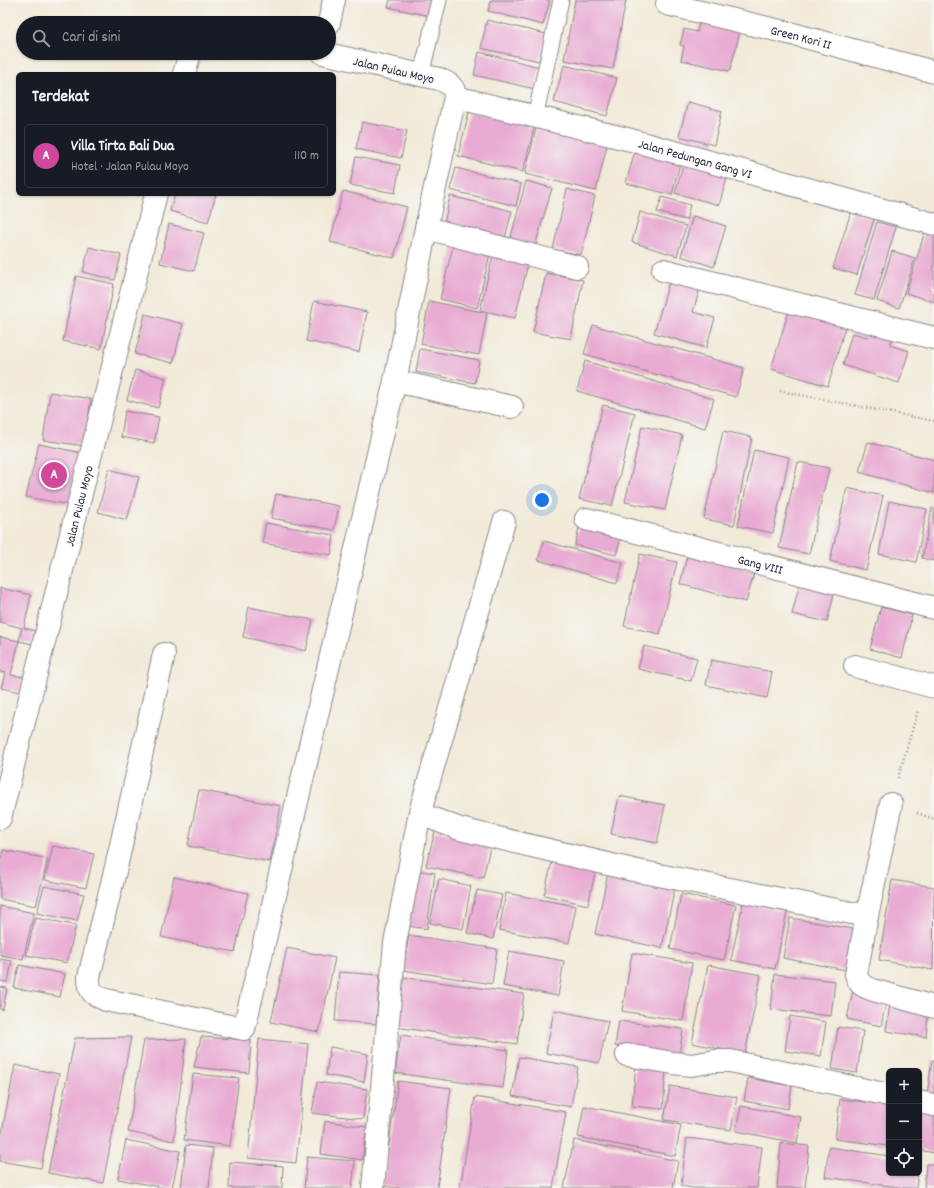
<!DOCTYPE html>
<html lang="id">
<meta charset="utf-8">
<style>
:root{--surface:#171b24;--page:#242831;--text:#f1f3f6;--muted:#9ea1a6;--line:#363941;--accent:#b45309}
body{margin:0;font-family:Dekko,sans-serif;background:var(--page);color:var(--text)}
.controls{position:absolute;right:12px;bottom:12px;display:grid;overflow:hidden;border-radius:6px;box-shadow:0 1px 3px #0004}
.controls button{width:36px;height:36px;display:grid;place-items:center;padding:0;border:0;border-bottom:1px solid var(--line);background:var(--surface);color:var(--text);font:20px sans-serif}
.you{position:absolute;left:542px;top:500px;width:14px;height:14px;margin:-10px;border:3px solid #fff;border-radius:50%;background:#1a73e8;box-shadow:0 0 0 6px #1a73e833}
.badge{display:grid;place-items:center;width:26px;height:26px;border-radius:50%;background:var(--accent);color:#fff;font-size:13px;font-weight:700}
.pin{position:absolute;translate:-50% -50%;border:2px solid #fff;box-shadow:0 1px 4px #0006}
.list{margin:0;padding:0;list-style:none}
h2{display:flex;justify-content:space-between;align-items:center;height:52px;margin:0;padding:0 16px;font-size:17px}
h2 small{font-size:13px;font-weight:400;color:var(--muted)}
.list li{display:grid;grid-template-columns:26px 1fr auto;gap:12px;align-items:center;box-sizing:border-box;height:64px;margin:0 8px 8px;padding:0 8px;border:1px solid var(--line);border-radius:6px}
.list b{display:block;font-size:15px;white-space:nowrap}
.list p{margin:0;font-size:13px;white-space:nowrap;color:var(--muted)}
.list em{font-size:13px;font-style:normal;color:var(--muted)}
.icon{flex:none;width:22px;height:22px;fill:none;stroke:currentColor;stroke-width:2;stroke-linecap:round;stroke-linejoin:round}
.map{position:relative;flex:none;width:934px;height:1188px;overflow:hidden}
.search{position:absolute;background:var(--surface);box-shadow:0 1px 3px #0004;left:16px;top:16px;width:320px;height:44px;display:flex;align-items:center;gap:10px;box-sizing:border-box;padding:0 14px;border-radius:22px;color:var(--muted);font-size:15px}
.panel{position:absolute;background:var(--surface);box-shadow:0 1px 3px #0004;left:16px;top:72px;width:320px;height:124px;border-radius:6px}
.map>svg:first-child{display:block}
.building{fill:#e9abd3}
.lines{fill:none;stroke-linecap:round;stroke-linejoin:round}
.service-casing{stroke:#8a868a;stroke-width:17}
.minor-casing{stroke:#8a868a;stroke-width:24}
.path{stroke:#8a868a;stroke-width:2.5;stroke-dasharray:1 3;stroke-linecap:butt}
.service{stroke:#fff;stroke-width:15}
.minor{stroke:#fff;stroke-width:22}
.labels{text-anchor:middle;stroke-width:3;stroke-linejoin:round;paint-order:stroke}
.street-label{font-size:13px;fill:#22223b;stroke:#f6f6f2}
</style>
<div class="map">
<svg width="934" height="1188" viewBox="0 0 934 1188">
<rect width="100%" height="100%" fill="#f6f6f2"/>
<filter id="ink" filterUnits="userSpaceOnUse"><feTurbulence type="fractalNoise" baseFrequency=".025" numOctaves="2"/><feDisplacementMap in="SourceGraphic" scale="8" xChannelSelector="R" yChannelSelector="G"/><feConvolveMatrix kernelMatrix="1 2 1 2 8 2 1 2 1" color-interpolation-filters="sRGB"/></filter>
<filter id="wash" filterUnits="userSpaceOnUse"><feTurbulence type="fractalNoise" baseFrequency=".012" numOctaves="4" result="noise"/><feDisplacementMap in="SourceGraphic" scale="16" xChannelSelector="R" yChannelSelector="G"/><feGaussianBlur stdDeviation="0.9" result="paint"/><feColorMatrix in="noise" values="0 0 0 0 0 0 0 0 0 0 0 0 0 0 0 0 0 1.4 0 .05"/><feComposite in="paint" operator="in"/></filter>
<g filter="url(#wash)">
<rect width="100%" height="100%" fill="#f1ead8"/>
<g id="blocks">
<g class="building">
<path d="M390 0H434L430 16 388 7Z"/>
<path d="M491 0H550L543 25 488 11Z"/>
<path d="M575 0H626L613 69 564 60Z"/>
<path d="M701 17 740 31 730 71 681 60 684 46 680 45 684 29 697 32Z"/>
<path d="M487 20 546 34 539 61 481 48Z"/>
<path d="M479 52 540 67 535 89 474 75Z"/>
<path d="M564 65 617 78 607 116 554 102Z"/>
<path d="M688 102 722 111 714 145 679 136Z"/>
<path d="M469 112 534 128 523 172 458 156Z"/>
<path d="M362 122 407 131 401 158 356 149Z"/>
<path d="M537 124 608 141 596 191 525 174Z"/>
<path d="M636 147 681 159 672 195 626 183Z"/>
<path d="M356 157 400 165 395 193 350 185Z"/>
<path d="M685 159 729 171 719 205 675 193Z"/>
<path d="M456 168 521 184 516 206 450 190Z"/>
<path d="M526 181 552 188 534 250 509 244Z"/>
<path d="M567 189 595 196 581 255 553 249Z"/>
<path d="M343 191 407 207 394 258 330 242Z"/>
<path d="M175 194H216L208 222 170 211Z"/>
<path d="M450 196 512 211 505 238 444 224Z"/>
<path d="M662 197 690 205 686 220 657 212Z"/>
<path d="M640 212 686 226 677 256 632 242Z"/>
<path d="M851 212 874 219 857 275 833 268Z"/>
<path d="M693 216 726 226 714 267 681 256Z"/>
<path d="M877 222 896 227 874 300 855 295Z"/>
<path d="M169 224 204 233 194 271 160 263Z"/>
<path d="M926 228 934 231V302L906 293Z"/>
<path d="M453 246 490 254 477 308 440 299Z"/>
<path d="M89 247 121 255 115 280 83 272Z"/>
<path d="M494 251 529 259 515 318 480 310Z"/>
<path d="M892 251 915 258 899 308 877 301Z"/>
<path d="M546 273 583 280 571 339 533 332Z"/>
<path d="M76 276 114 284 101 349 63 341Z"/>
<path d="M670 279 700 288 693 312 715 318 706 348 654 333Z"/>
<path d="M314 301 367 312 359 352 306 341Z"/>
<path d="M429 301 487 313 479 355 421 344Z"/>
<path d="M790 307 846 324 828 386 771 369Z"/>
<path d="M145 314 183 324 173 363 135 354Z"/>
<path d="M593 325 744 368 736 397 584 354Z"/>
<path d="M869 329 893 336 890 345 909 351 899 383 843 365 852 333 867 337Z"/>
<path d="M420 349 479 360 475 383 416 372Z"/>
<path d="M585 361 714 399 705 428 577 391Z"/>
<path d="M135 370 166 378 158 408 127 400Z"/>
<path d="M50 392 91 399 84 446 43 440Z"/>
<path d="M603 405 635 413 612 506 579 499Z"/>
<path d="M125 411 159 417 154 443 121 437Z"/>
<path d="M642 426 682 435 665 510 625 502Z"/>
<path d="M723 431 752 437 734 525 704 519Z"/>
<path d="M868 442 934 460V493L859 472Z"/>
<path d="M39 444 82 453 71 505 26 497Z"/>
<path d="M754 450 789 457 773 533 738 526Z"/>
<path d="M798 462 829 468 809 554 779 548Z"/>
<path d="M109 469 139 477 127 520 98 512Z"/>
<path d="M847 488 883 496 866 570 830 561Z"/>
<path d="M276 494 339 506 334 530 271 518Z"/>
<path d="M889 501 927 509 916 562 879 554Z"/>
<path d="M932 508 934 509V561L922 558Z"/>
<path d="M266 523 334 535 331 555 262 543Z"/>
<path d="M580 523 622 533 616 555 575 545Z"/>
<path d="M544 541 623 563 617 583 538 560Z"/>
<path d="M688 552 755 570 746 602 680 584Z"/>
<path d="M640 554 677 562 660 634 624 626Z"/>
<path d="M801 578 836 586 827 622 792 614Z"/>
<path d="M0 588 31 595 24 628 35 631 32 644 19 641 11 675 24 677 20 692 1 688 5 673 0 672V637L19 641 22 628 0 622Z"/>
<path d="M249 607 313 620 306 651 243 637Z"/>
<path d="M881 607 912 615 902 658 870 649Z"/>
<path d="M644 646 697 658 691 681 638 669Z"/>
<path d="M711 660 772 672 767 698 706 685Z"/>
<path d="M199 790 281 806 270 862 188 846Z"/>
<path d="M619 796 665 805 657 843 611 834Z"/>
<path d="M435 831 491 843 483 878 426 866Z"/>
<path d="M53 846 94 854 86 888 45 880Z"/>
<path d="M3 850 48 859 36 906 0 899V861Z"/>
<path d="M553 858 596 868 588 905 544 895Z"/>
<path d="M415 870 435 873 427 929 408 926Z"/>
<path d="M608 873 675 887 662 948 595 934Z"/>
<path d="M174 877 248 893 235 952 161 937Z"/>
<path d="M439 879 471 886 463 929 430 923Z"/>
<path d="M892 880 934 887 933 970 879 960Z"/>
<path d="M44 886 84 894 77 921 37 913Z"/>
<path d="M477 890 502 895 493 939 467 933Z"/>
<path d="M506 893 576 906 569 943 499 930Z"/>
<path d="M681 894 736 905 724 960 670 949Z"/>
<path d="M743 903 787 912 775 969 731 960Z"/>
<path d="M0 906 34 913 23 959 0 955Z"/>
<path d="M35 918 76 925 67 963 26 955Z"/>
<path d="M790 918 853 929 846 970 783 958Z"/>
<path d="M409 935 497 949 492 984 403 970Z"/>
<path d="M287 948 335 958 319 1032 271 1022Z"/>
<path d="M509 951 564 961 558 996 503 986Z"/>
<path d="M632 953 692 963 683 1021 622 1011Z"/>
<path d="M0 959 12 961 8 982 0 981Z"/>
<path d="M19 965 65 974 60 997 14 988Z"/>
<path d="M708 965 761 975 745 1054 692 1043Z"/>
<path d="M339 972 380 975 376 1024 335 1021Z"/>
<path d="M775 974 835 981 831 1016 771 1009Z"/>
<path d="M402 977 524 994 517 1044 395 1027Z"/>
<path d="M0 987 7 988 3 1010 0 1009Z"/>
<path d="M853 991 887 998 881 1026 847 1019Z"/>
<path d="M890 1004 929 1009 926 1037 886 1031Z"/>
<path d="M554 1010 608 1021 599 1063 546 1053Z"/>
<path d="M790 1016 826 1022 821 1056 785 1051Z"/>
<path d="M619 1021 683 1029 679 1056 615 1046Z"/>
<path d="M838 1027 863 1031 857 1073 832 1069Z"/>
<path d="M401 1035 508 1050 503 1088 395 1073Z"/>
<path d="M131 1037 103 1183 48 1173 75 1038Z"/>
<path d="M201 1037 251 1040 249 1073 194 1067Z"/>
<path d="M186 1039 174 1141 128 1132 144 1040Z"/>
<path d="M259 1039 308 1044 296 1163 248 1158Z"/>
<path d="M330 1047 368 1054 364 1082 326 1075Z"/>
<path d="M519 1057 578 1067 571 1107 512 1096Z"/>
<path d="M932 1060H934V1096L927 1095Z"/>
<path d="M636 1064 666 1067 663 1109 632 1106Z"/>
<path d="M15 1065 59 1074 41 1168 0 1161V1142Z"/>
<path d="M193 1074 239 1078 230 1146 184 1140Z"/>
<path d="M748 1078 792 1086 788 1109 744 1101Z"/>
<path d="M398 1081 451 1088 437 1188H397L383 1186Z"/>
<path d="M317 1082 367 1089 363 1119 312 1113Z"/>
<path d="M670 1086 737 1097 731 1130 664 1120Z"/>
<path d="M475 1097 566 1112 553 1188H460Z"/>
<path d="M840 1099 889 1105V1146L835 1139Z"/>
<path d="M584 1106 681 1125 675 1156 578 1137Z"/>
<path d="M741 1106 801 1117 797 1143 736 1131Z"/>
<path d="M919 1110 934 1112V1153L919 1150Z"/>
<path d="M325 1121 367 1127 362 1160 321 1154Z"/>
<path d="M687 1138 762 1147 757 1188H693L681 1186Z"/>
<path d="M126 1140 180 1151 172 1188H165L118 1179Z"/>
<path d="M574 1140 678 1161 673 1188H564Z"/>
<path d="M781 1143 809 1146 805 1188H777Z"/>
<path d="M186 1145 213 1148 209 1188H181Z"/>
<path d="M829 1147 889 1156V1173H918L916 1188H905L825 1177Z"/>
<path d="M307 1157 355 1161 352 1188H304Z"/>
<path d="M230 1162 283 1166 282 1188H229Z"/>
<path d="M926 1164H934V1188H924Z"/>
</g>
</g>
</g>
<g filter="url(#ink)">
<use href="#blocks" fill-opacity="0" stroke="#8a868a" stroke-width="1"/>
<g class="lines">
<g class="service-casing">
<g id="service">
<path d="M421 75 439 0"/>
<path d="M535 117 561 0"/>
</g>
</g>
<g class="minor-casing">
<g id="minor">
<path id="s1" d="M667 4 797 35 934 72"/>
<path d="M329 23 334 0"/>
<path d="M184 74 190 53"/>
<path id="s2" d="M455 97 631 140 934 224"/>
<path d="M426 228 577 267"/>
<path d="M663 270 934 338"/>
<path d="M395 381 512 407"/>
<path id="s3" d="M586 519 934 608"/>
<path d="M164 654 117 863 89 977C89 992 92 994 106 1000L244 1029 395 381 426 228 455 97C455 86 448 83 439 79L323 53"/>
<path d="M855 666 934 687"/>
<path id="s4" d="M0 818 156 194"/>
<path d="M431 818 460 829 633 870 867 916 856 974C859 985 863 986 873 990L934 1007"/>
<path d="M867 916 891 804"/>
<path d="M627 1055 673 1063 692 1065 715 1061H730L889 1095"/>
<path d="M919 1102 934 1105"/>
<path d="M373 1188 395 943 420 812 504 522"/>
</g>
</g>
<g class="path">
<path d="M780 391 934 421"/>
<path d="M898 778 918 710"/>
<path d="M917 813 934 819"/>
</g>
<use href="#service" class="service"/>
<use href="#minor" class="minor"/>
</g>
</g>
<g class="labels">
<g class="street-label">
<text dy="5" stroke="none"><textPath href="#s1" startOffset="138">Green Kori II</textPath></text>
<text transform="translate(394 69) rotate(13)" y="5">Jalan Pulau Moyo</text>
<text dy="5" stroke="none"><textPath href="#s2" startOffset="248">Jalan Pedungan Gang VI</textPath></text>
<text dy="5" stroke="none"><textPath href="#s4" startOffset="322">Jalan Pulau Moyo</textPath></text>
<text dy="5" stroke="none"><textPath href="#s3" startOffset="180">Gang VIII</textPath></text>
</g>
</g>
</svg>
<div class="controls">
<button>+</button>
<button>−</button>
<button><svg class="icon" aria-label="locate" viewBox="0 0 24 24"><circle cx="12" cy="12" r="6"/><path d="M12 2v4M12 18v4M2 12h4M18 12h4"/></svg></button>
</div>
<div class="you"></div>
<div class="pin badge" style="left:54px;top:475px;background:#d1479c">A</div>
<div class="search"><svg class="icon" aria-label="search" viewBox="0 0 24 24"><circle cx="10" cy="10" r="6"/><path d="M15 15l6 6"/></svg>Cari di sini</div>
<section class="panel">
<h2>Terdekat<small></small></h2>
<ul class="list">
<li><span class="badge" style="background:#d1479c">A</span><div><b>Villa Tirta Bali Dua</b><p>Hotel · Jalan Pulau Moyo</p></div><em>110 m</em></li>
</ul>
</section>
</div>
